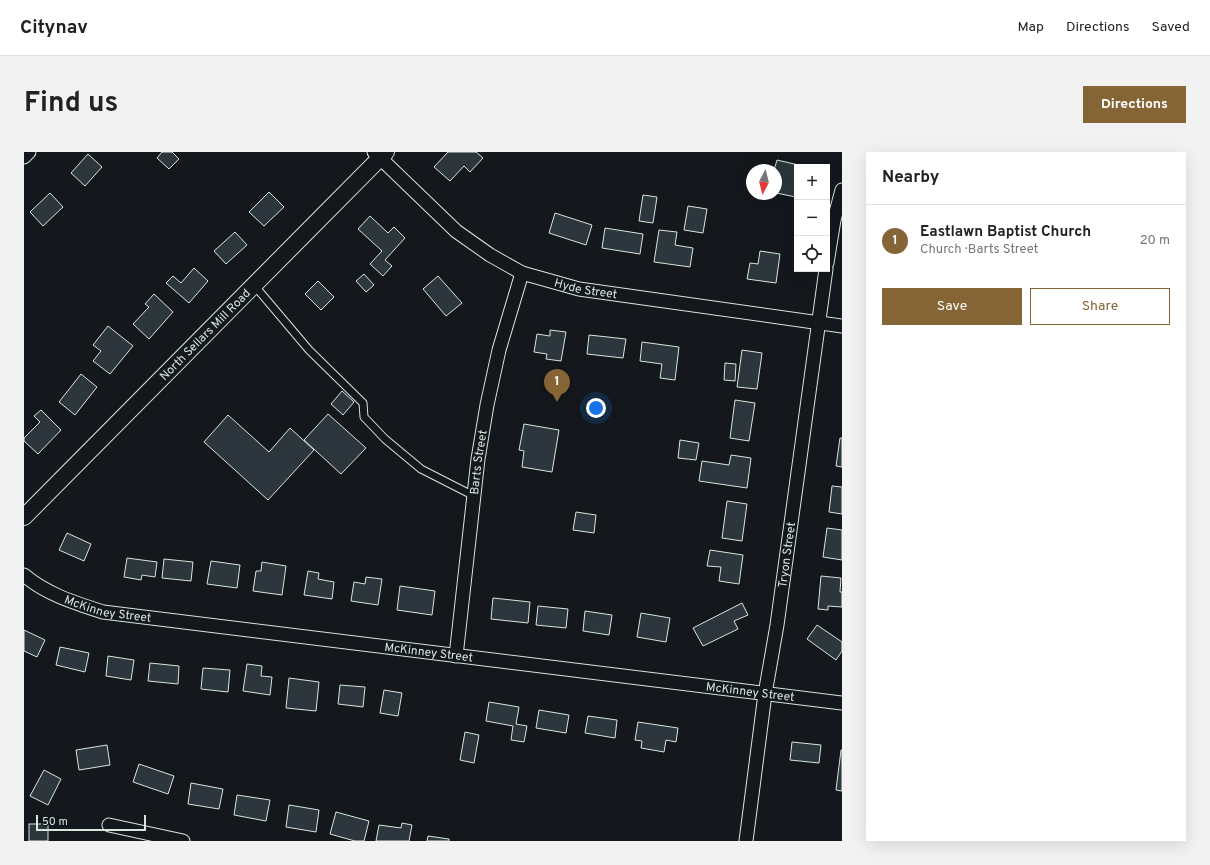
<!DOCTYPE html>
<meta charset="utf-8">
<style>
:root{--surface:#fff;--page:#f2f2f2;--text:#222;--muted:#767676;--line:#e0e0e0;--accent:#856535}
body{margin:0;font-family:Overpass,sans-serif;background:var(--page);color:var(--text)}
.controls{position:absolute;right:12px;top:12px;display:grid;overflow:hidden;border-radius:0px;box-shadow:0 4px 16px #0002}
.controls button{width:36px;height:36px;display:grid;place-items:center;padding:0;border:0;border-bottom:1px solid var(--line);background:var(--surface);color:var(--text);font:20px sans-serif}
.compass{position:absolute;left:722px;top:12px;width:36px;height:36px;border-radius:50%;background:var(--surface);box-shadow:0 4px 16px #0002;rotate:187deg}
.scale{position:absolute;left:12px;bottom:10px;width:110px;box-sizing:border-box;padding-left:4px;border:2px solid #d8e6dc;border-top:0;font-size:11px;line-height:14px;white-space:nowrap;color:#d8e6dc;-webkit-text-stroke:3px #14181c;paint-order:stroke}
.you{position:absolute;left:572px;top:256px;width:14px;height:14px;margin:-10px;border:3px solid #fff;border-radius:50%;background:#1a73e8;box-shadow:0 0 0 6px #1a73e833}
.badge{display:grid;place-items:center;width:26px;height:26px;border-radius:50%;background:var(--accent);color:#fff;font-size:13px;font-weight:700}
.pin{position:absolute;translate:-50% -33px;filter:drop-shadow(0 1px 2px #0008)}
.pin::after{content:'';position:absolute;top:21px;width:14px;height:12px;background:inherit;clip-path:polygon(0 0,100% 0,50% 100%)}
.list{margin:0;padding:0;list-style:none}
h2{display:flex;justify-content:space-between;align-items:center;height:52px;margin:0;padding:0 16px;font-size:17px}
h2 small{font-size:13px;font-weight:400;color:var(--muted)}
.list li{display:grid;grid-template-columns:26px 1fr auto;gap:12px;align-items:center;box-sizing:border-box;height:72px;padding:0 16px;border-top:1px solid var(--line)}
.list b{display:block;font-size:15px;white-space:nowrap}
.list p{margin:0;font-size:13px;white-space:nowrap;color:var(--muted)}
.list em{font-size:13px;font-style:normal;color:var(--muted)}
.actions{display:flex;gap:8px;padding:12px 16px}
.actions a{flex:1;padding:9px 0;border:1px solid var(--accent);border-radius:0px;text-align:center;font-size:14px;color:var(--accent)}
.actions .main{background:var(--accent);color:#fff}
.icon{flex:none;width:22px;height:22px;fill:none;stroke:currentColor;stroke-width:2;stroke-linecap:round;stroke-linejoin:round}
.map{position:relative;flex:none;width:818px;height:689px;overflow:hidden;border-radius:0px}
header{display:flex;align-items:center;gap:24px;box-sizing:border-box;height:56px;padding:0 20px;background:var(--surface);border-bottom:1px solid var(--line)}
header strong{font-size:19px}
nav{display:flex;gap:22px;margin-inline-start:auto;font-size:14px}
.intro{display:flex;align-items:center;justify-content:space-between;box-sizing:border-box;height:96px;padding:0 24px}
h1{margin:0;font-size:28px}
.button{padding:10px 18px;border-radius:0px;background:var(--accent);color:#fff;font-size:14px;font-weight:700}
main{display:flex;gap:24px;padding:0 24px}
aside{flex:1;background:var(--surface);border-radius:0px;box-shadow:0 4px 16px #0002}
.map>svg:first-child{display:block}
.building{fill:#2c363c;stroke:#d8e6dc}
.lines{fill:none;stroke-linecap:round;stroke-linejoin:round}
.service-casing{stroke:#d8e6dc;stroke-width:9}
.minor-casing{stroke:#d8e6dc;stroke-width:15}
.tertiary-casing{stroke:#d8e6dc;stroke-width:18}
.service{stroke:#14181c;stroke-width:7}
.minor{stroke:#14181c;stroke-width:13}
.tertiary{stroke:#14181c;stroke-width:16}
.labels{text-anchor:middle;stroke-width:3;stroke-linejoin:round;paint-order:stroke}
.street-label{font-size:12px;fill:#d8e6dc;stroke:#14181c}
</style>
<header>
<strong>Citynav</strong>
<nav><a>Map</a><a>Directions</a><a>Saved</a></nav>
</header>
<div class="intro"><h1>Find us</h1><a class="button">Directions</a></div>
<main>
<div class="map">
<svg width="818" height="689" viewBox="0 0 818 689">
<rect width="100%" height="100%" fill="#14181c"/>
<g class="building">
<path d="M138 0H148L155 7 145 17 133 6Z"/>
<path d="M424 0H452L459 6 446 20 440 14 426 29 410 15Z"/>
<path d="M64 2 78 15 61 34 47 21Z"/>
<path d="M753 8 779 14 773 15 772 45 752 41 756 25H752V18H750Z"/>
<path d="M245 40 260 55 240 74 225 60Z"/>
<path d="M26 41 39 55 19 74 6 60Z"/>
<path d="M619 43 633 45 629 71 615 69Z"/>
<path d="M664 54 683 57 679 81 660 78Z"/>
<path d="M531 61 568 73 562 93 525 81Z"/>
<path d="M346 64 364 81 370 75 381 86 361 108 368 114 359 124 346 112 358 99 334 77Z"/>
<path d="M581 76 619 82 616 102 578 96Z"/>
<path d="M635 78 653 80 651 93 669 96 666 115 630 110Z"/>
<path d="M211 80 223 93 202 112 190 99Z"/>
<path d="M736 99 756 102 752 131 723 127 726 111 734 112Z"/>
<path d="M170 116 184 129 165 151 142 131 149 124 157 131Z"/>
<path d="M340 122 350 133 342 140 332 129Z"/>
<path d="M414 124 438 151 422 164 399 137Z"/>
<path d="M294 129 310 145 297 158 281 142Z"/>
<path d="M130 142 149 160 125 187 109 172 125 155 121 152Z"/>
<path d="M84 174 109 194 86 222 69 209 77 199 69 193Z"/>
<path d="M526 178 542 180 537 209 522 207 523 202 510 200 513 182 526 184Z"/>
<path d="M565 183 602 187 599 206 563 202Z"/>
<path d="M618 190 655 195 651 228 636 226 638 212 616 209Z"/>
<path d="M718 198 738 201 733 237 713 235Z"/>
<path d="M701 211 712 212 711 229 700 228Z"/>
<path d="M57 222 73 235 51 263 35 250Z"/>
<path d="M318 239 330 250 319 263 307 252Z"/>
<path d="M711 248 731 251 725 289 706 286Z"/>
<path d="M17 258 37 278 14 302 0 289V286L16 270 10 264Z"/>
<path d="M304 262 342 296 317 322 280 288Z"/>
<path d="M204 263 245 300 266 276 290 298 244 348 180 290Z"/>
<path d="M500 272 535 278 528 320 498 315 500 299 495 298Z"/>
<path d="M816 286H818V315L812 314Z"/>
<path d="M656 288 675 291 672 308 654 306Z"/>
<path d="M707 303 727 306 723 336 675 329 678 309 705 313Z"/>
<path d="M808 334 818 335V362L805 360Z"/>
<path d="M703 349 723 352 718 389 698 386Z"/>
<path d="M552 360 572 363 570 381 549 378Z"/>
<path d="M803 376 818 378V408L799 405Z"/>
<path d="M43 381 67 392 60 409 35 398Z"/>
<path d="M686 398 719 403 715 432 695 429 697 415 683 414Z"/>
<path d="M103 406 133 410 131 425 118 423 117 428 100 425Z"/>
<path d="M140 407 169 410 167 429 138 426Z"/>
<path d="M187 409 216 413 213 436 183 432Z"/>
<path d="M238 410 262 414 258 443 229 439 232 419H237Z"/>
<path d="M284 419 295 421 294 427 310 430 308 447 280 443Z"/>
<path d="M797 424 817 426 816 440H818V455L804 454V458L794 457Z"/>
<path d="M342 425 358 427 354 453 327 449 330 430 341 432Z"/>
<path d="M376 434 411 439 408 463 373 458Z"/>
<path d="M469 446 506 450 504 471 467 467Z"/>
<path d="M718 451 724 463 710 469 714 477 679 494 669 476Z"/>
<path d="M514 454 544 457 542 476 512 473Z"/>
<path d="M561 459 588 463 585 483 559 479Z"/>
<path d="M617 461 646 466 642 490 613 485Z"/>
<path d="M793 473 818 490V499L812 508 783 487Z"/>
<path d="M0 478 21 488 13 505 0 499Z"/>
<path d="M36 495 65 501 61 520 32 513Z"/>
<path d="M84 504 110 508 107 528 82 524Z"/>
<path d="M126 511 155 514 154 532 124 529Z"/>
<path d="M223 512 238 514 237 524 248 525 246 543 219 539Z"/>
<path d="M179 516 206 518 204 540 177 537Z"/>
<path d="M265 526 295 530 292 559 262 556Z"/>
<path d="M316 533 341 535 339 555 314 552Z"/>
<path d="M360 538 378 541 374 564 356 561Z"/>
<path d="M465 550 495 555 492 572 503 574 500 590 487 588 489 574 462 569Z"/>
<path d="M515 558 545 563 542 581 512 576Z"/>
<path d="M564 564 593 568 591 586 561 581Z"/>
<path d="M614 570 654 576 652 590 642 588 640 600 617 596 618 589 611 588Z"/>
<path d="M441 580 455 583 450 611 436 608Z"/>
<path d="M768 590 797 593 795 611 766 608Z"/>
<path d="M83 593 86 613 55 618 52 598Z"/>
<path d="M817 598H818V639L812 638Z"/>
<path d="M115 612 150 624 144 642 109 630Z"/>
<path d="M20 618 37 627 24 653 6 644Z"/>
<path d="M167 631 199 637 195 657 164 652Z"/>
<path d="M213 643 246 648 242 669 210 663Z"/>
<path d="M265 653 295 658 292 680 262 675Z"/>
<path d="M312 660 345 669 340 689H331L306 682Z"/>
<path d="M378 671 388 673 385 689H352L355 673 377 676Z"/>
<rect x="5" y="672" width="19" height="17"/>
<path d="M404 684 425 687V689H403Z"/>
</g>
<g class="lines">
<g class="service-casing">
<path id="service" d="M230 133 285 198 339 251 340 265 361 287 397 317 450 344"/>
</g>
<g class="minor-casing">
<g id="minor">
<path id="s1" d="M350 0 432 79 466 103 498 121 555 137 818 174"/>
<path d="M0 5 5 0"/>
<path d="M803 111 810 68 818 38"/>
<path id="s2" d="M0 423C22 442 51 451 79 460L818 551"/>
<path id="s3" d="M432 504 454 307 463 253 475 198 498 121"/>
<path d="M85 673 159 689"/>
<path id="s4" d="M722 689 741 542 753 473 802 117"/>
</g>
</g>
<g class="tertiary-casing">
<g id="tertiary">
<path id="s5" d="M0 365 362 0"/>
</g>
</g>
<use href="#service" class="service"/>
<use href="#minor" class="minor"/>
<use href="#tertiary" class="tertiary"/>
</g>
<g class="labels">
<g class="street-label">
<text dy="4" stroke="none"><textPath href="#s1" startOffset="258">Hyde Street</textPath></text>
<text dy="4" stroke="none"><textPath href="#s5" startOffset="257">North Sellars Mill Road</textPath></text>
<text dy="4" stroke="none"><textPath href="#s3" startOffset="195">Barts Street</textPath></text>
<text dy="4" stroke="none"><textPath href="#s4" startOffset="289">Tryon Street</textPath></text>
<text dy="4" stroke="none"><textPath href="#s2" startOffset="92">McKinney Street</textPath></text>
<text dy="4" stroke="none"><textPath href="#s2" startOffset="416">McKinney Street</textPath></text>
<text dy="4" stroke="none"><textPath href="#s2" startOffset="740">McKinney Street</textPath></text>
</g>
</g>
</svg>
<div class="controls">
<button>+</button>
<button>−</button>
<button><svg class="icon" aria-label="locate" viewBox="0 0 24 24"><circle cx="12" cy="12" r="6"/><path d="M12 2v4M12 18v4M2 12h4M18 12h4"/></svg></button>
</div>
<svg class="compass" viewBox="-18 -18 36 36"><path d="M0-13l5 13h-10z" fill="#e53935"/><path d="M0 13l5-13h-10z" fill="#767676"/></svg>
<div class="scale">50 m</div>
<div class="you"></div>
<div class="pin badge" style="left:533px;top:250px">1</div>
</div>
<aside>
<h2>Nearby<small></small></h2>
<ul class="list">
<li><span class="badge">1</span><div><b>Eastlawn Baptist Church</b><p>Church · Barts Street</p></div><em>20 m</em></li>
</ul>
<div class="actions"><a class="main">Save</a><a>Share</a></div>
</aside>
</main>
